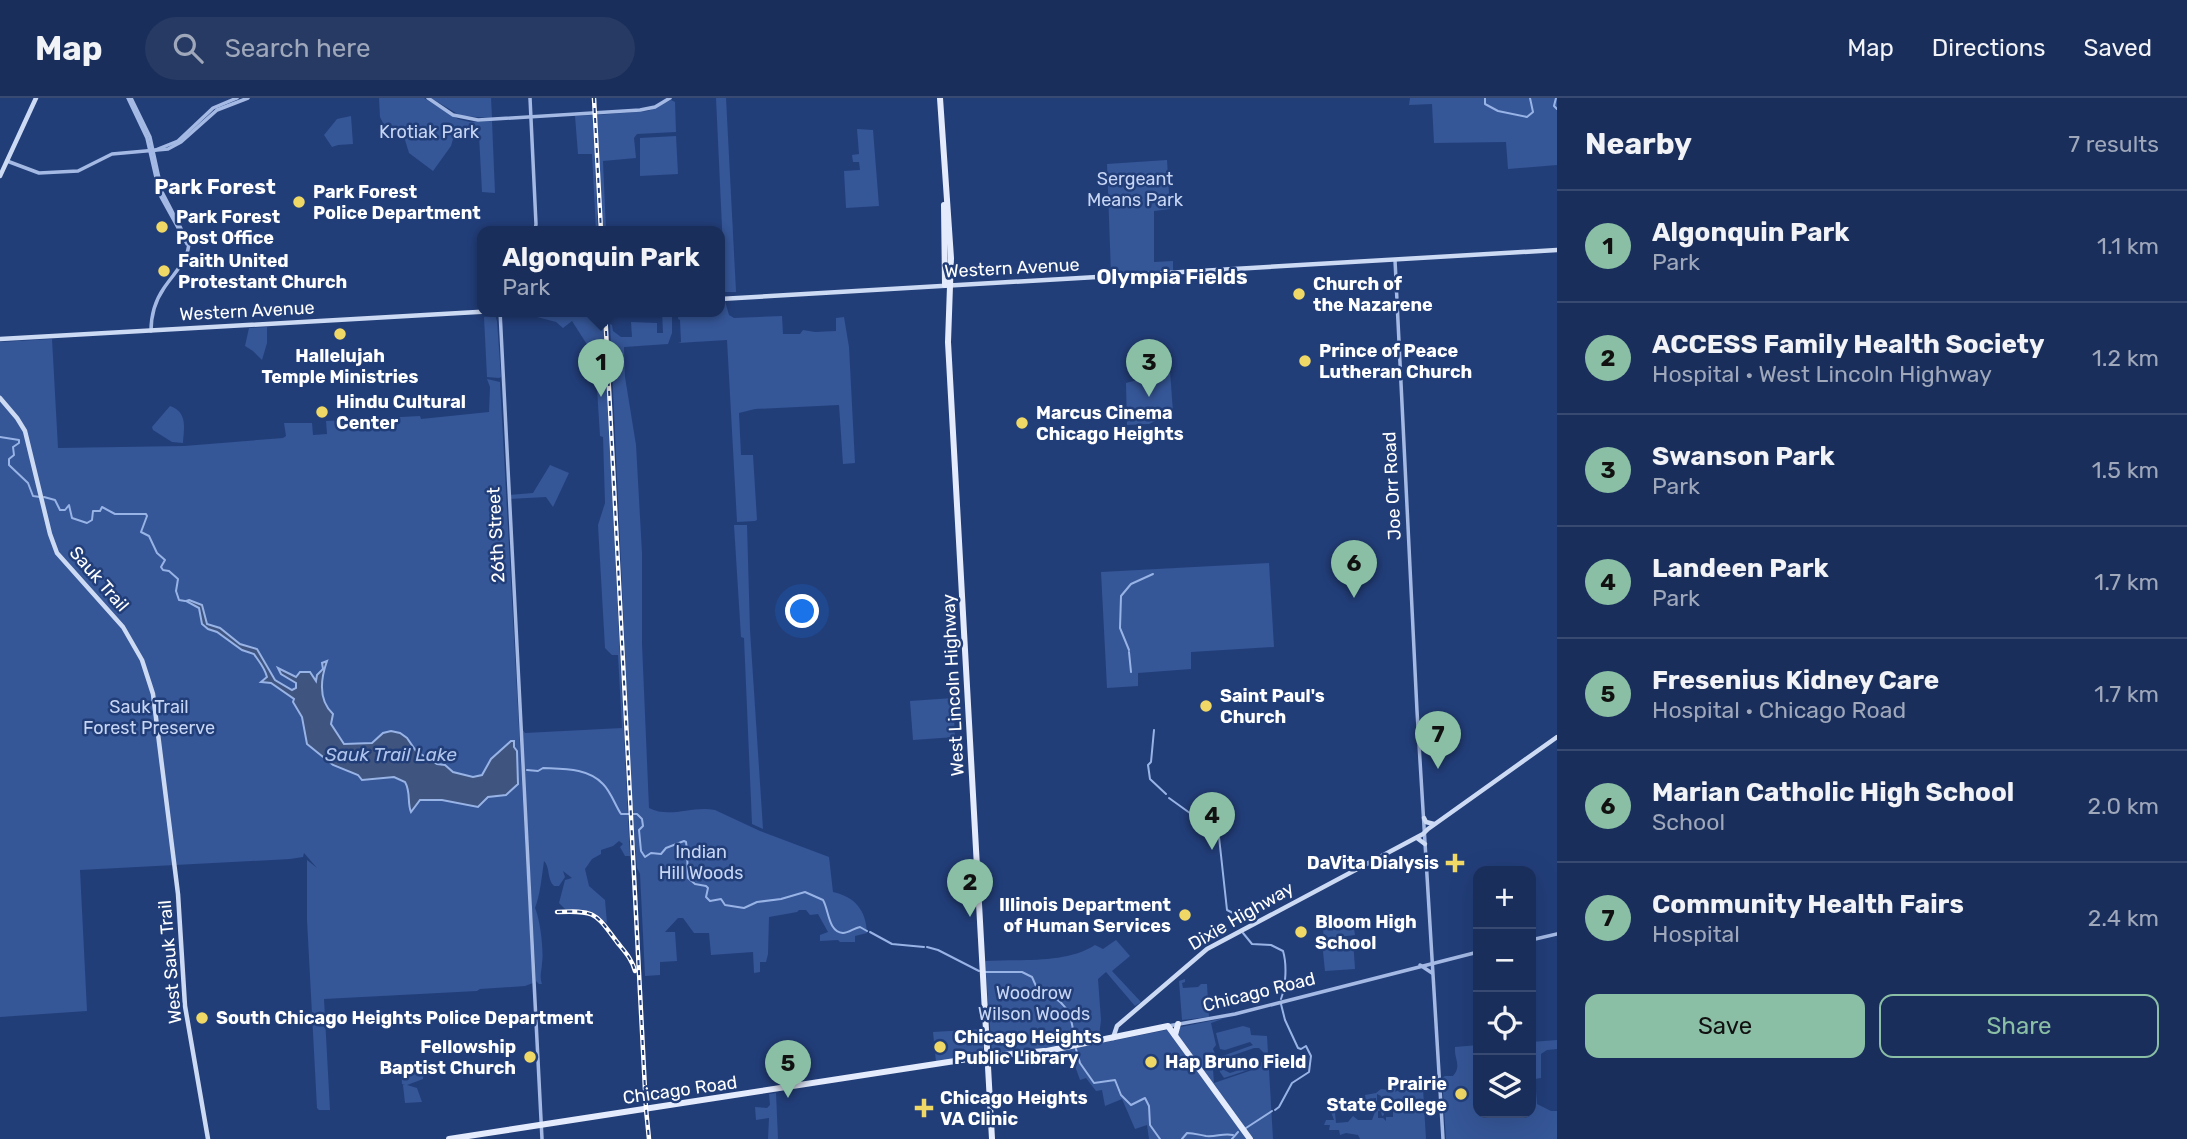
<!DOCTYPE html>
<meta charset="utf-8">
<style>
:root{--surface:#1a2e5b;--page:#273a64;--text:#f1f3f6;--muted:#9fa8bb;--line:#384a71;--accent:#8abfa5}
body{margin:0;font-family:Rubik,sans-serif;background:var(--page);color:var(--text)}
.controls{position:absolute;right:21px;bottom:21px;display:grid;overflow:hidden;border-radius:14px;box-shadow:0 7px 28px #0002}
.controls button{width:63px;height:63px;display:grid;place-items:center;padding:0;border:0;border-bottom:2px solid var(--line);background:var(--surface);color:var(--text);font:35px sans-serif}
.you{position:absolute;left:803px;top:514px;width:24px;height:24px;margin:-18px;border:5px solid #fff;border-radius:50%;background:#1a73e8;box-shadow:0 0 0 10px #1a73e833}
.badge{display:grid;place-items:center;width:46px;height:46px;border-radius:50%;background:var(--accent);color:#111;font-size:23px;font-weight:700}
.pin{position:absolute;translate:-50% -58px;filter:drop-shadow(0 2px 4px #0008)}
.pin::after{content:'';position:absolute;top:37px;width:24px;height:21px;background:inherit;clip-path:polygon(0 0,100% 0,50% 100%)}
.popup{position:absolute;left:477px;top:128px;width:248px;height:91px;box-sizing:border-box;display:grid;place-content:center;border-radius:14px;background:var(--surface);filter:drop-shadow(0 2px 5px #0005);font-size:23px;white-space:nowrap;color:var(--muted)}
.popup b{font-size:26px;color:var(--text)}
.popup::after{content:'';position:absolute;left:50%;top:100%;margin-left:-14px;border:14px solid transparent;border-top-color:var(--surface)}
.list{margin:0;padding:0;list-style:none}
h2{display:flex;justify-content:space-between;align-items:center;height:91px;margin:0;padding:0 28px;font-size:30px}
h2 small{font-size:23px;font-weight:400;color:var(--muted)}
.list li{display:grid;grid-template-columns:46px 1fr auto;gap:21px;align-items:center;box-sizing:border-box;height:112px;padding:0 28px;border-top:2px solid var(--line)}
.list b{display:block;font-size:26px;white-space:nowrap}
.list p{margin:0;font-size:23px;white-space:nowrap;color:var(--muted)}
.list em{font-size:23px;font-style:normal;color:var(--muted)}
.actions{display:flex;gap:14px;padding:21px 28px}
.actions a{flex:1;padding:16px 0;border:2px solid var(--accent);border-radius:14px;text-align:center;font-size:24px;color:var(--accent)}
.actions .main{background:var(--accent);color:#111}
.icon{flex:none;width:38px;height:38px;fill:none;stroke:currentColor;stroke-width:2;stroke-linecap:round;stroke-linejoin:round}
.map{position:relative;flex:none;width:1557px;height:1041px;overflow:hidden}
header{display:flex;align-items:center;gap:42px;box-sizing:border-box;height:98px;padding:0 35px;background:var(--surface);border-bottom:2px solid var(--line)}
header strong{font-size:33px}
nav{display:flex;gap:38px;margin-inline-start:auto;font-size:24px}
.search{width:490px;height:63px;background:var(--page);display:flex;align-items:center;gap:18px;box-sizing:border-box;padding:0 24px;border-radius:38px;color:var(--muted);font-size:26px}
main{display:flex}
aside{flex:1;background:var(--surface)}
.map>svg:first-child{display:block}
.green{fill:#355697;fill-rule:evenodd}
.water{fill:#3f547f;stroke:#98b3e6;stroke-width:2}
.lines{fill:none;stroke-linecap:round;stroke-linejoin:round}
.stream{stroke:#98b3e6;stroke-width:2}
.tertiary{stroke:#a4bae5;stroke-width:3.5}
.secondary{stroke:#cddaf4;stroke-width:4.5}
.primary{stroke:#e4ebfc;stroke-width:6}
.rail-casing{stroke:#fff;stroke-width:4.5}
.rail{stroke:#223e79;stroke-width:2;stroke-dasharray:5;stroke-linecap:butt}
.poi-dot{fill:#f0d866;stroke:#223e79;stroke-width:2.5}
.labels{text-anchor:middle;stroke-width:5;stroke-linejoin:round;paint-order:stroke}
.park-label{font-size:18px;fill:#c7d6f4;stroke:#223e79}
.poi-label{font-size:18px;font-weight:bold;fill:#fff;stroke:#223e79;text-anchor:start}
.street-label{font-size:18px;fill:#fff;stroke:#223e79}
.water-label{font-size:19px;font-style:italic;fill:#afc4ed;stroke:#223e79}
.quarter-label{font-size:21px;font-weight:bold;fill:#fff;stroke:#223e79}
</style>
<header>
<strong>Map</strong>
<div class="search"><svg class="icon" aria-label="search" viewBox="0 0 24 24"><circle cx="10" cy="10" r="6"/><path d="M15 15l6 6"/></svg>Search here</div>
<nav><a>Map</a><a>Directions</a><a>Saved</a></nav>
</header>
<main>
<div class="map">
<svg width="1557" height="1041" viewBox="0 0 1557 1041">
<rect width="100%" height="100%" fill="#223e79"/>
<g class="green">
<path d="M379 0H424L458 21 470 24 492 23 495 95 482 94 479 37 456 31 451 48 433 73 409 55 401 29H385L380 19Z"/>
<path d="M431 0H491L492 20 461 18Z"/>
<path d="M716 0H726L736 194H725Z"/>
<path d="M1410 0H1557V67L1508 71 1506 44 1434 45 1432 6 1409 7Z"/>
<path d="M671 2 675 4 676 34 637 36 634 40 636 60 603 63 606 133H603L597 17 648 13Z"/>
<path d="M593 17 598 133H596L592 56H578L575 18Z"/>
<path d="M351 18 353 46 338 47 332 49 324 37 337 21Z"/>
<path d="M857 31 873 32 879 108 846 110 844 73 860 72 859 64H853L852 57 859 56Z"/>
<path d="M676 38 678 76 640 78V40Z"/>
<path d="M1167 62 1170 111 1154 113V164L1173 163V172L1111 176 1107 66Z"/>
<path d="M720 203H725L729 217 734 220 782 218 783 236H800L803 232 815 234 836 233V220L844 219 849 249 855 365 843 366 839 307 755 311 739 315 741 357H753L757 422 755 423 737 424 727 242 678 245 681 244 680 222 678 221 679 213H720Z"/>
<path d="M540 213H603L630 758H625L620 749 623 746 619 743 613 748 601 752V756L592 761 585 771 589 788 605 802 607 825 590 814 567 813 559 805 565 782 572 780 563 773 565 779 559 788H554C547 782 550 768 544 763 542 777 540 798 535 810 540 821 544 852 542 865 542 872 539 878 542 886H539L536 883 522 631 525 635 622 630 618 557H612L605 550 598 427 605 405 603 339 600 338 595 259 572 223 563 230 556 224 537 219V216Z"/>
<path d="M662 213H672V235L668 246 624 249 625 279 636 347 642 455V546L649 710C670 721 693 707 715 712L760 733 829 759 833 794C855 799 866 812 867 835L855 838V844H840L838 842 820 843V837L828 834 818 816 810 817 806 812H799L797 814 769 819 768 856 766 864H760V874L754 875 753 854 711 857 709 835H694L683 820H678L665 834H675L677 863 660 864V877L645 878 640 776 637 770 632 707 610 226 612 227 613 233 621 239H632L631 224 657 225V235H663Z"/>
<path d="M495 217 497 223 501 279 499 280 487 279 484 219Z"/>
<path d="M267 229V245L262 262 253 253 245 248 249 230Z"/>
<path d="M52 241 58 350 184 348 283 340 286 338 284 325H312L313 337 327 336 326 323 420 318 421 321 489 314 490 289 487 281 500 284 533 885 525 888 480 891 477 893 324 901 330 1012H319L317 1010 307 822V762L317 770 304 755 303 759 290 761 80 772 87 913 0 919V244Z"/>
<path d="M1170 273 1173 314 1149 326 1127 327 1126 285Z"/>
<path d="M170 308C188 314 184 331 183 345L172 344 153 332 152 329Z"/>
<path d="M550 367 569 375 553 409 546 399 509 401V397L533 395Z"/>
<path d="M734 427H747L750 532 763 731 752 726 744 540 741 539Z"/>
<path d="M1269 465 1274 549 1191 554V571L1138 575V588L1107 590 1101 474Z"/>
<path d="M953 600 955 639 913 642 910 603Z"/>
<path d="M1352 818 1355 837 1324 841 1322 822Z"/>
<path d="M1353 841 1355 871 1325 873 1322 844Z"/>
<path d="M1116 842 1130 858 1112 873 1141 904 1135 908 1106 874 1098 881 1101 922 1099 939 1043 951 992 955 985 863C1020 861 1066 866 1095 847L1103 851Z"/>
<path d="M1185 881V884L1182 885 1183 890 1198 889 1201 886H1207L1209 919 1182 922 1179 883Z"/>
<path d="M1225 920 1211 925 1216 947 1213 951 1216 958H1212L1214 985 1255 971 1254 970 1224 980 1220 974 1217 960 1253 947 1250 944 1225 952 1220 951 1216 935 1243 928 1250 930 1251 937 1267 938 1273 1041H1149L1147 1027 1135 1031 1122 1001 1105 1008 1102 992 1096 993 1086 980 1080 982 1075 968 1067 958 1059 961 1057 954ZM1254 950H1259L1264 955 1263 963 1260 965 1230 975 1222 971 1221 966 1225 960Z"/>
<path d="M983 931V957L936 964 933 934Z"/>
<path d="M1557 942V951L1547 952 1541 956V980L1535 981 1537 1006 1551 1013H1557V1041H1446L1442 980 1445 978H1453C1462 968 1454 961 1455 949L1478 947V1015H1531V944Z"/>
<path d="M425 963 423 981 407 987 417 990 422 1004 405 1005 403 987H405L402 986 401 967 403 964Z"/>
<path d="M1393 987 1397 988 1395 994 1399 992V989L1402 992 1403 987 1404 991 1407 987 1408 992 1418 990 1419 987 1420 991H1423L1426 1041H1360L1358 1037 1346 1035 1340 1037 1339 1032H1329L1330 1027H1324L1326 1022H1334L1331 1014 1335 1015 1336 1025 1348 1024 1353 1018 1358 1022H1372L1375 1014H1369L1368 1012 1383 1010 1384 1017 1382 1018 1381 1013H1378V1020H1383L1386 1023V1019H1393V1012L1387 1015 1385 1006 1379 1007 1381 998 1377 996V1007H1372L1371 1004 1376 1003V1000L1369 1001 1370 1008H1367L1365 997 1376 995 1381 991 1390 992 1387 989Z"/>
<path d="M776 995 778 1041H768L769 1020 756 1022 755 1009 767 1010 770 1007 769 996Z"/>
</g>
<path class="water" d="M189 502 202 507 207 526 220 530 240 546 257 551 275 582 292 592 296 590V585L281 576 278 570 296 579 300 574H310L316 583 317 577 323 571 322 565 327 563C321 580 317 601 333 616L331 626 344 646 372 645 383 635 391 633 400 635 407 640 416 653 437 666 445 667 453 674 473 679 482 677 491 661 511 643H514V649L517 653 518 686 506 697 488 699 478 709 442 702H420L411 714C407 705 411 694 405 684L394 679 362 682 358 677 333 667 307 646 302 619 293 604 294 601 271 585 261 584 267 579C264 568 259 564 254 556L242 552 217 534 208 531 202 526 199 510 186 503Z"/>
<g class="lines">
<g class="stream">
<path d="M1485 0V6L1498 13 1527 19 1533 14 1530 0"/>
<path d="M1556 0 1554 8 1557 11"/>
<path d="M0 339 19 342V345L13 349 14 357 9 361V367L28 385 33 398 40 399"/>
<path d="M44 399 55 402 60 412H65L69 407 72 420 87 425 92 422 93 413H100L102 409 115 416H146L147 418 141 434 149 438 157 455 165 462 161 469 163 472 169 473 178 481 176 493 179 502 185 503"/>
<path d="M1129 552 1120 530 1121 498 1131 486 1153 476"/>
<path d="M1129 554 1131 574"/>
<path d="M1154 632 1151 664 1148 667 1150 681 1166 696"/>
<path d="M527 672 538 673 543 670C564 671 588 670 603 686 611 694 615 707 621 716H637L642 721 643 728 639 732 641 753 645 759 651 755 661 756 666 750 684 743 686 744C688 756 687 769 688 780L695 786 706 788 708 790 706 799 710 803 721 801 725 807 744 810 757 804 781 801 805 794 823 802C829 812 828 834 843 835 849 835 854 830 860 829L867 833"/>
<path d="M1169 700 1194 718"/>
<path d="M1204 736 1219 739 1227 812 1237 817 1242 826"/>
<path d="M870 834 892 846 924 849"/>
<path d="M1243 835 1252 846 1271 847 1283 853C1287 866 1286 888 1281 901"/>
<path d="M927 849 938 852 979 873"/>
<path d="M985 874H1022L1032 879 1036 888C1065 905 1073 910 1074 945"/>
<path d="M1076 951 1080 965 1094 985 1115 982 1121 997 1131 1007 1145 1000 1149 1008 1150 1027 1160 1041"/>
<path d="M1275 1012 1279 1009 1292 985 1309 974 1311 958 1306 948 1301 951 1298 950 1285 922 1281 906"/>
<path d="M1246 1030 1272 1013"/>
<path d="M1182 1041 1187 1035C1195 1035 1199 1037 1206 1038 1216 1039 1223 1035 1233 1037"/>
<path d="M1232 1041 1238 1034"/>
</g>
<g class="tertiary">
<path d="M128 0 147 40 160 97 187 146"/>
<path d="M131 0 150 39 162 94 189 146C187 164 174 175 164 190 155 203 151 217 151 233"/>
<path d="M428 0 453 17 478 22 640 12 655 9 670 0"/>
<path d="M530 0 536 126 535 133"/>
<path d="M153 53 178 43 213 10 237 0"/>
<path d="M7 63 39 75 78 73 112 56 168 51 181 44 217 12 248 0"/>
<path d="M1395 162 1417 613 1443 1041"/>
<path d="M500 213 542 1041"/>
<path d="M1531 842 1557 836"/>
<path d="M1420 867 1432 875"/>
<path d="M1168 928 1235 916 1478 854"/>
</g>
<g class="secondary">
<path d="M0 78 36 0"/>
<path d="M720 201 1557 152"/>
<path d="M0 241 495 213"/>
<path d="M0 300 17 320 25 333 50 436 57 455 123 529 142 562 153 596 178 796 185 908 208 1041"/>
<path d="M1424 720 1426 724 1434 726"/>
<path d="M1417 740 1425 746"/>
<path d="M1113 940 1117 928 1207 851 1423 736 1428 731 1557 639"/>
</g>
<g class="primary">
<path d="M940 0 951 160 948 244 992 1041"/>
<path d="M944 107 945 187"/>
<path d="M1175 937 1178 926"/>
<path d="M1042 954 1168 928 1250 1041"/>
<path d="M449 1041 981 959 1044 953"/>
</g>
<g class="rail-casing">
<g id="rail">
<path d="M594 0 601 133"/>
<path d="M605 213 646 1011 649 1041"/>
<path d="M557 814C596 812 595 815 617 844 625 854 632 861 635 873"/>
</g>
</g>
<use href="#rail" class="rail"/>
</g>
<g class="poi-dot">
<circle cx="299" cy="104" r="7"/>
<circle cx="162" cy="129" r="7"/>
<circle cx="164" cy="173" r="7"/>
<circle cx="1299" cy="196" r="7"/>
<circle cx="340" cy="236" r="7"/>
<circle cx="1305" cy="263" r="7"/>
<circle cx="322" cy="314" r="7"/>
<circle cx="1022" cy="325" r="7"/>
<circle cx="1206" cy="608" r="7"/>
<path d="M1451.5 754.5h7v7h7v7h-7v7h-7v-7h-7v-7h7z"/>
<circle cx="1185" cy="817" r="7"/>
<circle cx="1301" cy="834" r="7"/>
<circle cx="202" cy="920" r="7"/>
<circle cx="940" cy="949" r="7"/>
<circle cx="530" cy="959" r="7"/>
<circle cx="1151" cy="964" r="7"/>
<circle cx="1461" cy="996" r="7"/>
<path d="M920.5 999.5h7v7h7v7h-7v7h-7v-7h-7v-7h7z"/>
</g>
<g class="labels">
<g class="park-label">
<text x="429" y="40">Krotiak Park</text>
<text x="1135" y="87">Sergeant<tspan x="1135" dy="21">Means Park</tspan></text>
<text x="149" y="615">Sauk Trail<tspan x="149" dy="21">Forest Preserve</tspan></text>
<text x="701" y="760">Indian<tspan x="701" dy="21">Hill Woods</tspan></text>
<text x="1034" y="901">Woodrow<tspan x="1034" dy="21">Wilson Woods</tspan></text>
</g>
<g class="poi-label">
<text x="313" y="100">Park Forest<tspan x="313" dy="21">Police Department</tspan></text>
<text x="176" y="125">Park Forest<tspan x="176" dy="21">Post Office</tspan></text>
<text x="178" y="169">Faith United<tspan x="178" dy="21">Protestant Church</tspan></text>
<text x="1313" y="192">Church of<tspan x="1313" dy="21">the Nazarene</tspan></text>
<text x="1319" y="259">Prince of Peace<tspan x="1319" dy="21">Lutheran Church</tspan></text>
<text x="340" y="264" text-anchor="middle">Hallelujah<tspan x="340" dy="21">Temple Ministries</tspan></text>
<text x="336" y="310">Hindu Cultural<tspan x="336" dy="21">Center</tspan></text>
<text x="1036" y="321">Marcus Cinema<tspan x="1036" dy="21">Chicago Heights</tspan></text>
<text x="1220" y="604">Saint Paul's<tspan x="1220" dy="21">Church</tspan></text>
<text x="1439" y="771" text-anchor="end">DaVita Dialysis</text>
<text x="1171" y="813" text-anchor="end">Illinois Department<tspan x="1171" dy="21">of Human Services</tspan></text>
<text x="1315" y="830">Bloom High<tspan x="1315" dy="21">School</tspan></text>
<text x="216" y="926">South Chicago Heights Police Department</text>
<text x="954" y="945">Chicago Heights<tspan x="954" dy="21">Public Library</tspan></text>
<text x="516" y="955" text-anchor="end">Fellowship<tspan x="516" dy="21">Baptist Church</tspan></text>
<text x="1165" y="970">Hap Bruno Field</text>
<text x="1447" y="992" text-anchor="end">Prairie<tspan x="1447" dy="21">State College</tspan></text>
<text x="940" y="1006">Chicago Heights<tspan x="940" dy="21">VA Clinic</tspan></text>
</g>
<g class="street-label">
<text transform="translate(1012 170) rotate(-3)" y="6">Western Avenue</text>
<text transform="translate(247 213) rotate(-3)" y="6">Western Avenue</text>
<text transform="translate(1392 388) rotate(-93)" y="6">Joe Orr Road</text>
<text transform="translate(496 437) rotate(-93)" y="6">26th Street</text>
<text transform="translate(99 481) rotate(49)" y="6">Sauk Trail</text>
<text transform="translate(953 587) rotate(-93)" y="6">West Lincoln Highway</text>
<text transform="translate(1241 818) rotate(-30)" y="6">Dixie Highway</text>
<text transform="translate(170 864) rotate(-95)" y="6">West Sauk Trail</text>
<text transform="translate(1259 894) rotate(-14)" y="6">Chicago Road</text>
<text transform="translate(680 992) rotate(-8)" y="6">Chicago Road</text>
</g>
<g class="water-label">
<text x="391" y="663">Sauk Trail Lake</text>
</g>
<g class="quarter-label">
<text x="215" y="96">Park Forest</text>
<text x="1172" y="186">Olympia Fields</text>
</g>
</g>
</svg>
<div class="controls">
<button>+</button>
<button>−</button>
<button><svg class="icon" aria-label="locate" viewBox="0 0 24 24"><circle cx="12" cy="12" r="6"/><path d="M12 2v4M12 18v4M2 12h4M18 12h4"/></svg></button>
<button><svg class="icon" aria-label="layers" viewBox="0 0 24 24"><path d="M12 4l9 5-9 5-9-5zM3 14l9 5 9-5"/></svg></button>
</div>
<div class="you"></div>
<div class="pin badge" style="left:601px;top:299px">1</div>
<div class="popup"><b>Algonquin Park</b>Park</div>
<div class="pin badge" style="left:970px;top:819px">2</div>
<div class="pin badge" style="left:1149px;top:299px">3</div>
<div class="pin badge" style="left:1212px;top:752px">4</div>
<div class="pin badge" style="left:788px;top:1000px">5</div>
<div class="pin badge" style="left:1354px;top:500px">6</div>
<div class="pin badge" style="left:1438px;top:671px">7</div>
</div>
<aside>
<h2>Nearby<small>7 results</small></h2>
<ul class="list">
<li><span class="badge">1</span><div><b>Algonquin Park</b><p>Park</p></div><em>1.1 km</em></li>
<li><span class="badge">2</span><div><b>ACCESS Family Health Society</b><p>Hospital · West Lincoln Highway</p></div><em>1.2 km</em></li>
<li><span class="badge">3</span><div><b>Swanson Park</b><p>Park</p></div><em>1.5 km</em></li>
<li><span class="badge">4</span><div><b>Landeen Park</b><p>Park</p></div><em>1.7 km</em></li>
<li><span class="badge">5</span><div><b>Fresenius Kidney Care</b><p>Hospital · Chicago Road</p></div><em>1.7 km</em></li>
<li><span class="badge">6</span><div><b>Marian Catholic High School</b><p>School</p></div><em>2.0 km</em></li>
<li><span class="badge">7</span><div><b>Community Health Fairs</b><p>Hospital</p></div><em>2.4 km</em></li>
</ul>
<div class="actions"><a class="main">Save</a><a>Share</a></div>
</aside>
</main>
